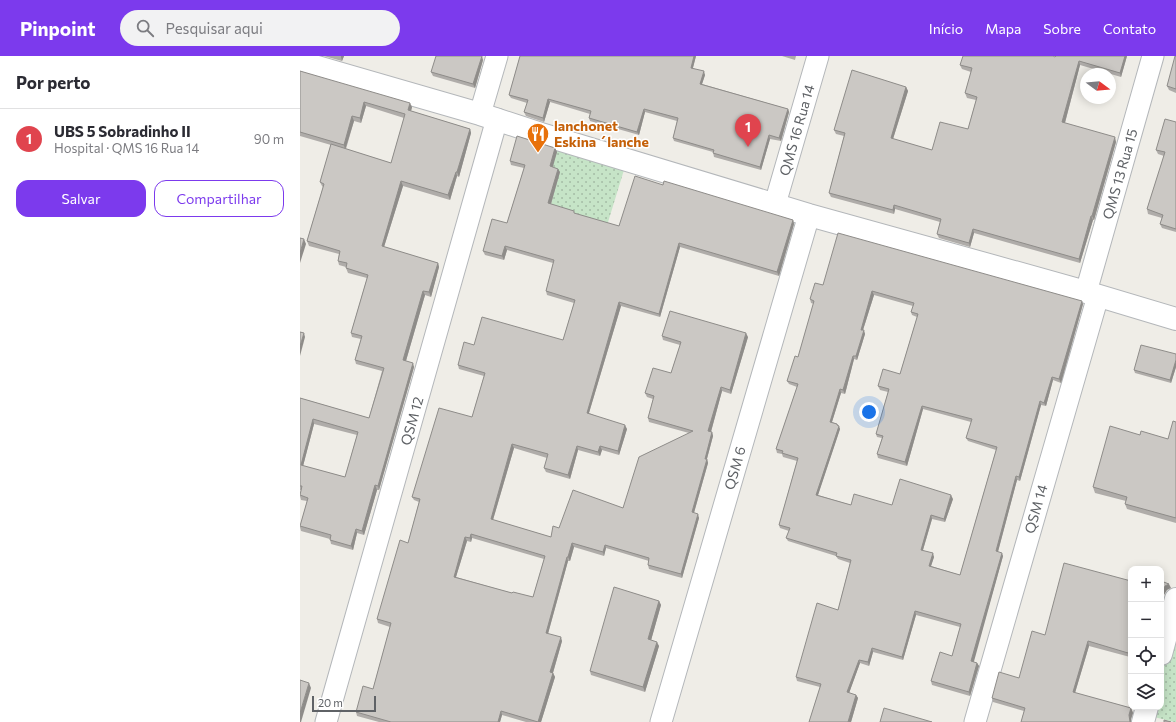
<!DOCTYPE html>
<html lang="pt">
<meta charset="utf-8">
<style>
:root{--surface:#fff;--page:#f2f2f3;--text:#2b2b33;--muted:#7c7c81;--line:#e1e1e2;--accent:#7c3aed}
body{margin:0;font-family:Commissioner,sans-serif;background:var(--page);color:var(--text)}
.controls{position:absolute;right:12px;bottom:12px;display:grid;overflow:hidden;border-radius:8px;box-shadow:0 2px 10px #0003}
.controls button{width:36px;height:36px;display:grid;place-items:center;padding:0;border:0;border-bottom:1px solid var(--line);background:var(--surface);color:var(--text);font:20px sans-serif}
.compass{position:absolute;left:780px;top:12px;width:36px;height:36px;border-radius:50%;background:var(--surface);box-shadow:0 2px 10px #0003;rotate:106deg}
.scale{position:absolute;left:12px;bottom:10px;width:64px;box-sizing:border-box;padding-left:4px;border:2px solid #5f6266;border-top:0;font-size:11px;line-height:14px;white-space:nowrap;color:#5f6266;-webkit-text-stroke:3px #fff;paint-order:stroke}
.you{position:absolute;left:569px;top:356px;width:14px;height:14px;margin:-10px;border:3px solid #fff;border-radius:50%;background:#1a73e8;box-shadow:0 0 0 6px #1a73e833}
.badge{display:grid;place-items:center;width:26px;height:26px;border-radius:50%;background:var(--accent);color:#fff;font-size:13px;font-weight:700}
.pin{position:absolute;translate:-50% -33px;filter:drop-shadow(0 1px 2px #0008)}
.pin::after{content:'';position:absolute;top:21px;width:14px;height:12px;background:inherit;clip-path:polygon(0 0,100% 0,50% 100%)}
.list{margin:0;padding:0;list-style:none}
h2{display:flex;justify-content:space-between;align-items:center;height:52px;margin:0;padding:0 16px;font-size:17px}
h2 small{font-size:13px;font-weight:400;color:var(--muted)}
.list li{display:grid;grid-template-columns:26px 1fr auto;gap:12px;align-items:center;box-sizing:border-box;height:60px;padding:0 16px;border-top:1px solid var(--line)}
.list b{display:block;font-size:15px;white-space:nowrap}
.list p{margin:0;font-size:13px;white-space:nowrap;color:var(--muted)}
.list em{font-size:13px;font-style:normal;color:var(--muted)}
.actions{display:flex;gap:8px;padding:12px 16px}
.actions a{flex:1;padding:9px 0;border:1px solid var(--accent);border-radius:12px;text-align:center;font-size:14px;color:var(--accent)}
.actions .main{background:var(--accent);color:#fff}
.icon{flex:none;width:22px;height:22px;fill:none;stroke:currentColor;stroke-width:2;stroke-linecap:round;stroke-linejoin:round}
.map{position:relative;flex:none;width:876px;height:666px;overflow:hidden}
header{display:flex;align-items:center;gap:24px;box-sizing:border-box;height:56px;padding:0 20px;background:var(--accent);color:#fff}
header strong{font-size:19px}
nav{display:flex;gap:22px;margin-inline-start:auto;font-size:14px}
.search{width:280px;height:36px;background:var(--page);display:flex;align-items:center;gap:10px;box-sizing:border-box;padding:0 14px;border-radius:22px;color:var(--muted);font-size:15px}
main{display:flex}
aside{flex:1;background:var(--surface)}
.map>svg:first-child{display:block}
.park{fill:url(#park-dots)}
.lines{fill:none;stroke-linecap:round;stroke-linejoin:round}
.minor-casing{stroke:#b4b7ba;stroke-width:23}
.tertiary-casing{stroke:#b4b7ba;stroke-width:24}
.minor{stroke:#fff;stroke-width:21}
.tertiary{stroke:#fff;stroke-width:22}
.wall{fill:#afaca9;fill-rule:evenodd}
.shaded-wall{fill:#8e8c89}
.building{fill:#cbc8c4;stroke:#8e8c89;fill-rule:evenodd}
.labels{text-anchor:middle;stroke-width:3;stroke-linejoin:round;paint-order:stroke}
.food-label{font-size:14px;font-weight:bold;fill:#c56008;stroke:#fff;text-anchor:start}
.street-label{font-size:14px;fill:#5f6266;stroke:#fff}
</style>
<header>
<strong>Pinpoint</strong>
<div class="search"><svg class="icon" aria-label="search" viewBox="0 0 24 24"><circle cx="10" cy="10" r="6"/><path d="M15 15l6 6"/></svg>Pesquisar aqui</div>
<nav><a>Início</a><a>Mapa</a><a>Sobre</a><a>Contato</a></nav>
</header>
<main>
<aside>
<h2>Por perto<small></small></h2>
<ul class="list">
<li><span class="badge" style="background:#e0444e">1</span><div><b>UBS 5 Sobradinho II</b><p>Hospital · QMS 16 Rua 14</p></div><em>90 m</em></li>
</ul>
<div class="actions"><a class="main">Salvar</a><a>Compartilhar</a></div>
</aside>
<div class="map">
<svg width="876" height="666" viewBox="0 0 876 666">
<defs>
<pattern id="park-dots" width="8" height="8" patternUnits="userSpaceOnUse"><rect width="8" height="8" fill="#c6e4c7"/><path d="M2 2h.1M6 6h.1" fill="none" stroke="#a4bca5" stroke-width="1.8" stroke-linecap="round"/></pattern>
</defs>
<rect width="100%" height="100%" fill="#efede7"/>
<g class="park">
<path d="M248 91 324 114 301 189 228 168Z"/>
<path d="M876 557V666H874L846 659 849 651H861V608Z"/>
</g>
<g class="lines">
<g class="minor-casing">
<g id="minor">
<path d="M180 58 197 0"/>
<path d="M475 148 518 0"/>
<path d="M786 236 853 0"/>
<path d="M26 666 197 63"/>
<path d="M361 666 509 159"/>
<path d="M675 666 798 240"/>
</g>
</g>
<g class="tertiary-casing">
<g id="tertiary">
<path d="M0 6 180 58 241 78 509 159 786 236 876 263"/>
<path d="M861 598 876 543"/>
<path d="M843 666 847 651"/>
</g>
</g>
<use href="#minor" class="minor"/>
<use href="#tertiary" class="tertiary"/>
</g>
<g class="wall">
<path d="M24 0H44L42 5Z"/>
<path d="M220 0H396L393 12 405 19 402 28 488 53 489 56 481 85 470 83 461 114 414 101 413 96 374 85 373 82 377 65 345 56 339 79 290 65 289 62 290 58 250 46 244 66 226 60 224 56 227 47 211 42 209 39Z"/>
<path d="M482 0H496L495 4Z"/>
<path d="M827 0 821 21 780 9 765 67 816 86 794 164H793L780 207 674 177 670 191 639 182 637 178 640 166 595 153 594 158 531 141 529 137 544 80 536 78 534 74 606 31 608 35 593 83 632 94 668 73 676 44 667 42 665 37 671 16 662 13 660 9 755 1Z"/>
<path d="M876 0V37L869 34 867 30Z"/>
<path d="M183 4 175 32 133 20 131 16Z"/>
<path d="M0 15 112 51 111 55 170 73 171 77 159 121 157 120 150 144 103 130 84 191 138 207 139 211 131 241 125 239 106 305 114 311 79 434H77L64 479 57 477 53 494 31 488 30 483 1 475 0 471 7 445 1 444 0 440 1 434H0V342L69 362 82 315 56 308 55 304 61 283 52 281 51 277 67 222 48 217 46 212V211L39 209 38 205 39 198 9 190 7 185 23 131 22 130 20 126 31 89 0 80ZM66 50 104 62 91 107 46 93 54 65 61 67ZM14 368 57 379 45 421 3 410Z"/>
<path d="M876 66V176L862 172 860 168 862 162 848 158 847 153 864 100 858 98 856 94Z"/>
<path d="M255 92 257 96 252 111 260 116 251 148 275 158 319 170 363 129 493 164 494 168 479 220 380 191 360 261 321 250 289 357 327 373 319 399 302 394 300 400 278 394 270 423 246 416 244 412 247 402 214 392 193 464 251 481 259 472 323 452 389 377 349 366 348 362 353 343 347 341 345 337 371 317 380 289 363 284 362 280 448 281 431 338 422 335 411 376H412L413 380 407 403 408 407 394 457 399 462 382 522 349 513 348 509 349 505 306 492 304 500 274 491 270 505H268L248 578 262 585 253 617 255 621 241 666H226L202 659 200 666H79L57 660 56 656 73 633 90 571 78 567 77 563 108 487 119 446 114 444 112 441 172 361 184 320 159 313 158 309 174 289 263 284 274 247 247 239 246 235 253 207 207 194 204 204 185 199 183 195 207 167 224 112 211 109 210 105ZM172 482 244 503 233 541 212 537 156 521 167 485 171 486Z"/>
<path d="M523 229 783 248 761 327 753 324 746 350 741 349 720 425 717 424 698 496 703 500 673 606 677 607 679 610 670 640 632 629 631 625 652 600 660 571 616 559 603 604 573 596 569 610 560 607 549 637 556 639 558 642 551 666H509L520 631 497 625 496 621 538 554 550 507 538 503 536 500 488 485 486 482 489 475 480 472 479 469 497 405 483 401 482 398 477 397 476 393 497 331 489 328 487 325 498 301 514 248 511 247 510 243ZM574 239 613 250 611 256 612 259 617 261 600 318 578 330 580 334 588 336 576 378 577 381 582 382 577 398 578 402 607 410 623 353 671 366 666 382 668 385 696 394 660 519 631 510 634 501 623 494 632 463 645 466 653 443 592 449H551L518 439 540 373 537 368 532 366 541 337 545 338 554 303 557 304 565 278 563 274Z"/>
<path d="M876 298V311L871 327 835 317 834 314Z"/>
<path d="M876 366V467L827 453 825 448 826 445 795 437 793 431 840 379 868 383Z"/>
<path d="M831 525 830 601 789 590 775 637 831 652 833 657 831 663V666H721L724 655 693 646 692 642 719 622 745 579Z"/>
<path d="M359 545 361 549 351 584 359 590 345 636 291 619 290 615Z"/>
</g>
<g class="shaded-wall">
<path d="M41 0H44L42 5 41 1Z"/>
<path d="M182 0 183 4 175 32 173 28Z"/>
<path d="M394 0H396L392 15 391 12Z"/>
<path d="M825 0H827L821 21 820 17Z"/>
<path d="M779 5 780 9 764 70 762 66Z"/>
<path d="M404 15 405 19 401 31 400 28Z"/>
<path d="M606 31 608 35 592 86 591 82Z"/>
<path d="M248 43 250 46 244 66 243 62Z"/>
<path d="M64 46 66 50 61 67 60 62Z"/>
<path d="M110 47 112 51 110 59 108 54Z"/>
<path d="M344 53 345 56 339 79 337 76Z"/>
<path d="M488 53 489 56 481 85 479 82Z"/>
<path d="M52 60 54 65 45 94 44 89Z"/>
<path d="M170 73 171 77 159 121 157 116Z"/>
<path d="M469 79 470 83 461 114 460 111Z"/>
<path d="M815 81 816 86 794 164 792 160Z"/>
<path d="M255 92 257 96 252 114 250 110Z"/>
<path d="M258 113 260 116 250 151 248 147Z"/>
<path d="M156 116 157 120 150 144 148 139Z"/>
<path d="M101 125 103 130 83 194 82 190Z"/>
<path d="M594 149 595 153 594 158 593 154Z"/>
<path d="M791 160 793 164 780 207 779 203Z"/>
<path d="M493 164 494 168 479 220 477 216Z"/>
<path d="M673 173 674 177 670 191 669 187Z"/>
<path d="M4 183 6 188 0 207V197Z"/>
<path d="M379 187 380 191 360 261 359 258Z"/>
<path d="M205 190 207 194 204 204 202 200Z"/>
<path d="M138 207 139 211 131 241 129 236Z"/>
<path d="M123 235 125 239 105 308 103 304Z"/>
<path d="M572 235 574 239 562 277 561 274Z"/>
<path d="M782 245 783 248 761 327 759 323Z"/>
<path d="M319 246 321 250 288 360 287 357Z"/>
<path d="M564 274 565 278 557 304 556 300Z"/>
<path d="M4 277 5 281 0 300V290Z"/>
<path d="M446 277 448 281 431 338 430 334Z"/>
<path d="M553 300 554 303 545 338 543 334Z"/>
<path d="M876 304V311L871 327 870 324Z"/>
<path d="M113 307 114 311 79 434 78 430Z"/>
<path d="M752 321 753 324 746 350 744 347Z"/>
<path d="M421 331 422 335 410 379 408 375Z"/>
<path d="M540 333 541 337 531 369 530 366Z"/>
<path d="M740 345 741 349 720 425 719 421Z"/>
<path d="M622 350 623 353 607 410 605 406Z"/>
<path d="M13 363 14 368 2 414 1 409Z"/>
<path d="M537 368 538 371 539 370 540 373 517 442 516 439Z"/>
<path d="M325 369 327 373 319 399 318 395Z"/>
<path d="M412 376 413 380 406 406 405 403Z"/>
<path d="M212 388 214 392 192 467 191 463Z"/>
<path d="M277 390 278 394 270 423 268 419Z"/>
<path d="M300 390 302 394 300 400 298 396Z"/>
<path d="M407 403 408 407 393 460 392 456Z"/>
<path d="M716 420 717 424 697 499 696 495Z"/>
<path d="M75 429 77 434 64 479 62 475Z"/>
<path d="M651 439 653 443 645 466 644 463Z"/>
<path d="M398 458 399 462 382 522 381 518Z"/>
<path d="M631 459 632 463 622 497 621 494Z"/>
<path d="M56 473 57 477 53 494 51 490Z"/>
<path d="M171 478 172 482 171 486 170 482Z"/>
<path d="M165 481 167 485 155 524 154 521Z"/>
<path d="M272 487 274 491 270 505 268 501Z"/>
<path d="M305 489 306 492 304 500 303 496Z"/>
<path d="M633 497 634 501 630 513 629 510Z"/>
<path d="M702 497 703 500 673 609 671 605Z"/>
<path d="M267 501 268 505 247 581 246 577Z"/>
<path d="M869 528 871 532 867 534 864 539 861 551V541L863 535 865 530Z"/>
<path d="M359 545 361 549 350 588 348 583Z"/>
<path d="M615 555 616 559 603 604 602 601Z"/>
<path d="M261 581 262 585 252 620 250 616Z"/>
<path d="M788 585 789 590 774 640 773 636Z"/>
<path d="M357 586 359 590 345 636 343 631Z"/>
<path d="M831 587V596L830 601 828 597Z"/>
<path d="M572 592 573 596 569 610 568 606Z"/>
<path d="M559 604 560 607 548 640 547 636Z"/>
<path d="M677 607 679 610 670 640 669 636Z"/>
<path d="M253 617 255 621 241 666H238Z"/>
<path d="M9 627 11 632 1 666H0V657Z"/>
<path d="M556 639 558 642 551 666H548Z"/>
<path d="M831 652 833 657 831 663V666H830L829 659Z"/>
<path d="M201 655 202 659 200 666H198Z"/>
</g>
<g class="building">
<path d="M136 0H182L173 28 131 16Z"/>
<path d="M220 0H394L391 12 404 15 400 28 488 53 479 82 469 79 460 111 413 97 414 94 373 82 378 62 344 53 337 76 289 62 291 55 248 43 243 62 224 56 228 44 209 39Z"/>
<path d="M663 0H753L755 1 756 0H825L820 17 779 5 762 66 815 81 792 160H791L779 203 673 173 669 187 637 178 641 163 594 149 593 154 529 137 545 77 534 74 552 14 606 31 591 82 632 94 640 66 668 73 677 41 665 37 672 12 660 9Z"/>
<path d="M875 0H876V33L867 30Z"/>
<path d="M0 15 110 47 108 54 170 73 157 116H156L148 139 101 125 82 190 138 207 129 236 123 235 103 304 113 307 78 430 75 429 62 475 56 473 51 490 30 484 31 479 0 470 8 442 0 439 2 430H0V342L69 362 84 312 55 304 62 280 51 277 68 219 46 212 47 207 38 205 40 195 7 185 24 128 20 126 31 88 91 107 105 58 64 46 60 62 52 60 44 89 0 76ZM13 363 58 376 45 421 1 409Z"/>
<path d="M865 63 876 66V173L860 168 863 159 847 153 865 96 856 94Z"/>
<path d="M217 80 255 92 250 110 258 113 248 147 274 155V157L319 170 335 120 363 129 364 125 493 164 477 216 379 187 359 258 319 246 287 357 325 369 318 395 300 390 298 396 277 390 268 419 244 412 248 398 212 388 191 463 251 481 253 470 259 472 273 434 323 452 339 401 393 375 348 362 354 340 345 337 353 312 371 317 381 286 362 280 370 255 446 277 430 334 421 331 408 375 412 376 405 403H407L392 456 398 458 381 518 348 509 349 502 305 489 303 496 272 487 268 501H267L246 577 261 581 250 616 253 617 238 666 201 655 198 666H91L56 656 63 630 73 633 91 567 77 563 100 484 108 487 120 443 112 441 139 352 172 361 185 317 158 309 164 286 174 289 182 261 263 284 275 244 246 235 254 204 205 190 202 200 183 195 192 163 207 167 225 109 210 105ZM171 478 245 500 233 541 213 536 212 537 154 521 165 481 170 482Z"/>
<path d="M538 177 782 245 759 323 752 321 744 347 740 345 719 421 716 420 696 495 702 497 671 605 677 607 669 636 631 625 640 596 652 600 661 568 615 555 602 601 572 592 568 606 559 604 547 636 556 639 548 666H509L521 628 496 621 517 547 538 554 551 504 536 500 537 497 486 482 490 472 479 469 498 402 482 397 483 395 476 393 498 328 487 325 495 300 498 301 514 245 510 243 515 227 523 229ZM572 235 614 247 611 256 618 258 600 318 583 313 578 330 589 333 576 378 583 380 577 398 605 406 622 350 672 363 666 382 697 391 660 519 629 510 633 497 621 494 631 459 644 463 651 439 600 423 592 449 554 438 551 449 516 439 539 370 537 369V368L530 366 540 333 543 334 553 300H556L564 274H561Z"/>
<path d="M0 182 4 183 0 197Z"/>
<path d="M0 276 4 277 0 290Z"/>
<path d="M841 289 876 298V304L870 324 834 314Z"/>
<path d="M873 365 876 366V462L825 448 827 441 793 431 810 370 840 379 841 375 868 383Z"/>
<path d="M764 507 831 525V587L828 597 788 585 773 636 831 652 829 659 830 666H721L725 652 692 642 699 616 719 622 732 575 745 579Z"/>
<path d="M861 525 869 528 865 530 863 535 861 541Z"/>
<path d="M314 531 359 545 348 583 357 586 343 631 290 615Z"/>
<path d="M0 624 9 627 0 657Z"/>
<path d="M584 652 632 666H580Z"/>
<path d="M864 664 871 666H864Z"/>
</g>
<defs>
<g id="restaurant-pin" transform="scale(1.15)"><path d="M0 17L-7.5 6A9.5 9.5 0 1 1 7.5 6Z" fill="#e8710a" stroke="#fff"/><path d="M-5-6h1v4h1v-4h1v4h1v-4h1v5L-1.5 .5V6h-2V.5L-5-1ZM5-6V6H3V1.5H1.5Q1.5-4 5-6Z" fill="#fff"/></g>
</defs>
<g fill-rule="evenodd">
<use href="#restaurant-pin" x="238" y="78"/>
</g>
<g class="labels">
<g class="food-label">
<text x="254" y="75">lanchonet<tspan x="254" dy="16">Eskina ´lanche</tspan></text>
</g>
<g class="street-label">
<text transform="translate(497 74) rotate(-74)" y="5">QMS 16 Rua 14</text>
<text transform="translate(820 118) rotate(-74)" y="5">QMS 13 Rua 15</text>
<text transform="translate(112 365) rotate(-74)" y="5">QSM 12</text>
<text transform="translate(435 412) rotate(-74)" y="5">QSM 6</text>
<text transform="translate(736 453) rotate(-74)" y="5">QSM 14</text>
</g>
</g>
</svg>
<div class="controls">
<button>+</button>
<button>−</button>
<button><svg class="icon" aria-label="locate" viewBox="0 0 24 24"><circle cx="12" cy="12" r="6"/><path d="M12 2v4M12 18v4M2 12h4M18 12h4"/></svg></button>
<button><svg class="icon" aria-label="layers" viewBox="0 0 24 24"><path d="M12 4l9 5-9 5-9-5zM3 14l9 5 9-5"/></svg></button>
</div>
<svg class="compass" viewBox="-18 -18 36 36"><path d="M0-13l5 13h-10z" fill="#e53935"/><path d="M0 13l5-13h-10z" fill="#7c7c81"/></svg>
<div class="scale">20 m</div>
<div class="you"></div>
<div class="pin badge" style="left:448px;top:91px;background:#e0444e">1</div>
</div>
</main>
